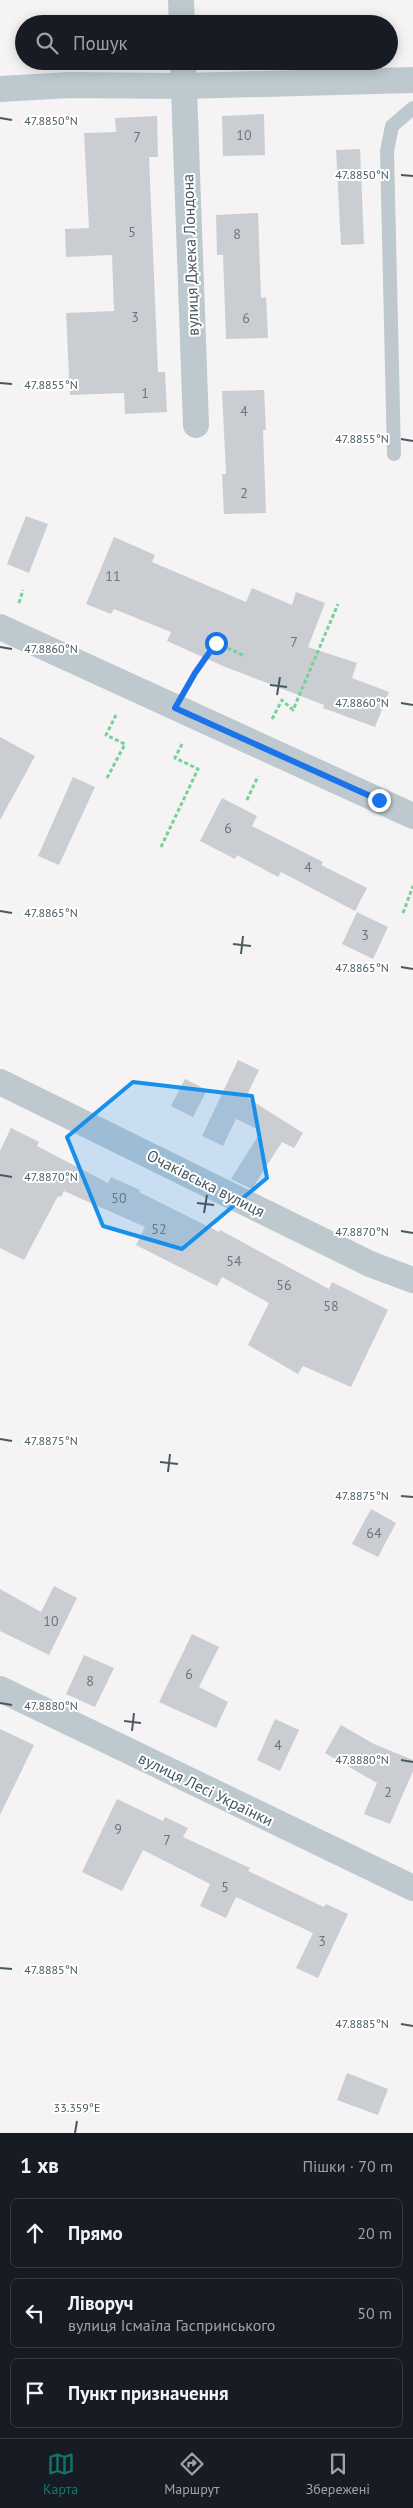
<!DOCTYPE html>
<html lang="uk">
<meta charset="utf-8">
<style>
:root{--surface:#171b24;--page:#242831;--text:#f1f3f6;--muted:#9ea1a6;--line:#363941;--accent:#0f766e}
body{margin:0;font-family:"PT Sans",sans-serif;background:var(--page);color:var(--text)}
.stop{position:absolute;width:15px;height:15px;margin:-11px;border:4px solid #1a73e8;border-radius:50%;background:#fff}
.stop.end{background:#1a73e8;border-color:#fff;box-shadow:0 1px 5px #0008}
.list{margin:0;padding:0;list-style:none}
h2{display:flex;justify-content:space-between;align-items:center;height:65px;margin:0;padding:0 20px;font-size:21px}
h2 small{font-size:16px;font-weight:400;color:var(--muted)}
.list li{display:grid;grid-template-columns:32px 1fr auto;gap:15px;align-items:center;box-sizing:border-box;height:70px;margin:0 10px 10px;padding:0 10px;border:1px solid var(--line);border-radius:8px}
.list b{display:block;font-size:19px;white-space:nowrap}
.list p{margin:0;font-size:16px;white-space:nowrap;color:var(--muted)}
.list em{font-size:16px;font-style:normal;color:var(--muted)}
.icon{flex:none;width:28px;height:28px;fill:none;stroke:currentColor;stroke-width:2;stroke-linecap:round;stroke-linejoin:round}
.map{position:relative;flex:none;width:413px;height:2133px;overflow:hidden}
.search{position:absolute;background:var(--surface);box-shadow:0 2px 12px #0003;left:15px;right:15px;top:15px;height:55px;display:flex;align-items:center;gap:12px;box-sizing:border-box;padding:0 18px;border-radius:28px;color:var(--muted);font-size:19px}
.sheet{height:305px;background:var(--surface)}
nav{display:flex;justify-content:space-around;align-items:center;box-sizing:border-box;height:70px;border-top:1px solid var(--line);background:var(--surface);font-size:14px;color:var(--muted)}
nav a{display:grid;justify-items:center;gap:2px}
nav .on{color:var(--accent)}
.map>svg:first-child{display:block}
.building{fill:#caced2}
.lines{fill:none;stroke-linecap:round;stroke-linejoin:round}
.path{stroke:#78d19a;stroke-width:3;stroke-dasharray:4 2.5;stroke-linecap:butt}
.lane{stroke:#bdc9cf;stroke-width:14}
.street{stroke:#bdc9cf;stroke-width:26}
.route{stroke:#1a73e8;stroke-width:6}
.marked{fill:#1790eb;fill-opacity:0.2;stroke:#1790eb;stroke-width:4;stroke-linejoin:round}
.ticks{fill:none;stroke:#495961;stroke-width:2}
.labels{text-anchor:middle;stroke-width:4;stroke-linejoin:round;paint-order:stroke}
.number-label{font-size:14px;fill:#69767d}
.street-label{font-size:16px;fill:#495961;stroke:#fff}
.ticks-label{font-size:12px;text-anchor:middle;fill:#495961;stroke:#fff;stroke-width:4;stroke-linejoin:round;paint-order:stroke}
</style>
<div class="map">
<svg width="413" height="2133" viewBox="0 0 413 2133">
<rect width="100%" height="100%" fill="#f5f3f3"/>
<g class="building">
<path d="M264 114 265 155 223 156 222 116Z"/>
<path d="M157 116 158 157H149L158 372H165L167 412 125 414 124 393 70 395 66 313 114 311 112 255 66 257 65 229 89 228 84 133 116 132 115 118Z"/>
<path d="M360 149 364 244 341 245 336 150Z"/>
<path d="M258 213 261 298 266 297 268 338 226 339 223 255H217L216 215Z"/>
<path d="M264 390 266 430H263L266 513 224 514 222 474H226L222 391Z"/>
<path d="M26 516 48 524 29 573 7 564Z"/>
<path d="M114 537 155 555 152 562 246 602 252 588 292 605 296 592 325 603 308 647 357 663 352 678 389 692 375 727 323 708 324 705 223 666 167 641 171 632 114 609 111 614 86 604Z"/>
<path d="M0 737 35 756 0 820Z"/>
<path d="M73 777 95 787 59 865 38 856Z"/>
<path d="M222 798 257 816 252 826 323 862 321 865 367 888 355 911 281 872 278 877 237 855 235 859 200 841Z"/>
<path d="M357 912 388 927 373 959 342 944Z"/>
<path d="M238 1060 259 1070 246 1097 303 1133 294 1148 282 1142 252 1189 231 1179 261 1131 236 1119 223 1146 202 1136Z"/>
<path d="M185 1079 207 1090 193 1117 171 1106Z"/>
<path d="M11 1128 39 1142 37 1146 108 1183 111 1177 140 1190 139 1192 219 1232 220 1230 329 1289 332 1282 388 1310 351 1387 303 1366 298 1374 248 1345 269 1303 222 1277 217 1286 136 1245 145 1227 64 1191 61 1197 58 1196 24 1260 0 1248V1151Z"/>
<path d="M371 1509 396 1523 378 1557 352 1544Z"/>
<path d="M54 1586 77 1598 49 1655 0 1631V1589L41 1612Z"/>
<path d="M192 1634 219 1647 199 1687 228 1702 216 1728 159 1702Z"/>
<path d="M84 1655 114 1668 95 1707 66 1694Z"/>
<path d="M275 1719 299 1730 280 1771 257 1760Z"/>
<path d="M341 1725 374 1744 413 1760V1771L390 1824 364 1814 377 1783 325 1753Z"/>
<path d="M0 1729 34 1745 0 1815Z"/>
<path d="M117 1799 163 1821 165 1817 188 1828 183 1837 250 1868 248 1871 324 1907 326 1904 348 1914 318 1978 296 1968 313 1933 236 1897 226 1918 200 1906 210 1884 143 1850 122 1891 82 1872Z"/>
<path d="M347 2073 388 2089 378 2115 337 2100Z"/>
</g>
<g class="lines">
<g class="path">
<path d="M19 603 23 590"/>
<path d="M190 681 216 643 245 656"/>
<path d="M272 719 282 700 293 710 338 604"/>
<path d="M107 778 125 744 106 735 117 713"/>
<path d="M247 800 258 776"/>
<path d="M161 847 198 769 175 758 183 742"/>
<path d="M403 913 413 886"/>
</g>
<path class="lane" d="M394 454 387 151 392 126 413 108"/>
<g class="street">
<path d="M181 0 182 24"/>
<path d="M183 61 196 425"/>
<path d="M0 89 69 85 184 86 413 80"/>
<path d="M0 627 413 816"/>
<path d="M0 1082 370 1264 413 1280"/>
<path d="M0 1689 413 1888"/>
</g>
</g>
<g class="lines">
<path class="route" d="M216 643 195 673 175 708 379 800"/>
</g>
<path class="marked" d="M133 1082 252 1096 267 1178 182 1249 103 1226 67 1137Z"/>
<path class="ticks" d="M0 118 12 120M401 175 413 176M0 383 12 384M401 439 413 441M0 647 12 649M270 685 287 687M277 695 280 677M401 703 413 705M0 911 12 913M233 944 251 946M241 954 243 936M401 967 413 969M0 1175 12 1177M197 1203 214 1205M204 1213 207 1195M401 1231 413 1233M0 1439 12 1441M160 1462 178 1464M168 1472 170 1454M401 1496 413 1497M0 1703 12 1705M124 1721 141 1723M132 1731 134 1713M401 1760 413 1762M0 1968 12 1969M401 2024 413 2026M75 2133 77 2121"/>
<g class="labels">
<g class="number-label">
<text x="244" y="140">10</text>
<text x="137" y="142">7</text>
<text x="132" y="237">5</text>
<text x="237" y="239">8</text>
<text x="135" y="322">3</text>
<text x="246" y="323">6</text>
<text x="145" y="398">1</text>
<text x="244" y="416">4</text>
<text x="244" y="498">2</text>
<text x="113" y="581">11</text>
<text x="294" y="647">7</text>
<text x="228" y="833">6</text>
<text x="308" y="872">4</text>
<text x="365" y="940">3</text>
<text x="119" y="1203">50</text>
<text x="159" y="1234">52</text>
<text x="234" y="1266">54</text>
<text x="284" y="1290">56</text>
<text x="331" y="1311">58</text>
<text x="374" y="1538">64</text>
<text x="51" y="1626">10</text>
<text x="189" y="1679">6</text>
<text x="90" y="1686">8</text>
<text x="278" y="1750">4</text>
<text x="388" y="1797">2</text>
<text x="118" y="1834">9</text>
<text x="167" y="1845">7</text>
<text x="225" y="1892">5</text>
<text x="322" y="1946">3</text>
</g>
<g class="street-label">
<text transform="translate(190 255) rotate(-92)" y="6">вулиця Джека Лондона</text>
<text transform="translate(206 1183) rotate(27)" y="6">Очаківська вулиця</text>
<text transform="translate(206 1789) rotate(26)" y="6">вулиця Лесі Українки</text>
</g>
</g>
<g class="ticks-label">
<text x="51" y="125">47.8850°N</text>
<text x="362" y="179">47.8850°N</text>
<text x="51" y="389">47.8855°N</text>
<text x="362" y="443">47.8855°N</text>
<text x="51" y="653">47.8860°N</text>
<text x="362" y="707">47.8860°N</text>
<text x="51" y="917">47.8865°N</text>
<text x="362" y="972">47.8865°N</text>
<text x="51" y="1181">47.8870°N</text>
<text x="362" y="1236">47.8870°N</text>
<text x="51" y="1445">47.8875°N</text>
<text x="362" y="1500">47.8875°N</text>
<text x="51" y="1710">47.8880°N</text>
<text x="362" y="1764">47.8880°N</text>
<text x="51" y="1974">47.8885°N</text>
<text x="362" y="2028">47.8885°N</text>
<text x="77" y="2112">33.359°E</text>
</g>
</svg>
<div class="stop" style="left:216px;top:643px"></div>
<div class="stop end" style="left:379px;top:800px"></div>
<div class="search"><svg class="icon" aria-label="search" viewBox="0 0 24 24"><circle cx="10" cy="10" r="6"/><path d="M15 15l6 6"/></svg>Пошук</div>
</div>
<section class="sheet">
<h2>1 хв<small>Пішки · 70 m</small></h2>
<ul class="list">
<li><svg class="icon" aria-label="ahead" viewBox="0 0 24 24"><path d="M12 20V5M6 11l6-6 6 6"/></svg><div><b>Прямо</b></div><em>20 m</em></li>
<li><svg class="icon" aria-label="left" viewBox="0 0 24 24"><path d="M17 20v-9H6M10 6l-5 5 5 5"/></svg><div><b>Ліворуч</b><p>вулиця Ісмаїла Гаспринського</p></div><em>50 m</em></li>
<li><svg class="icon" aria-label="arrive" viewBox="0 0 24 24"><path d="M6 21V4h12l-3 4 3 4H6"/></svg><div><b>Пункт призначення</b></div></li>
</ul>
</section>
<nav>
<a class="on"><svg class="icon" aria-label="map" viewBox="0 0 24 24"><path d="M3 6l6-2 6 2 6-2v14l-6 2-6-2-6 2zM9 4v14M15 6v14"/></svg>Карта</a>
<a><svg class="icon" aria-label="directions" viewBox="0 0 24 24"><path d="M12 3l9 9-9 9-9-9zM9 14v-3h6M13 9l2 2-2 2"/></svg>Маршрут</a>
<a><svg class="icon" aria-label="saved" viewBox="0 0 24 24"><path d="M7 4h10v16l-5-4-5 4z"/></svg>Збережені</a>
</nav>
